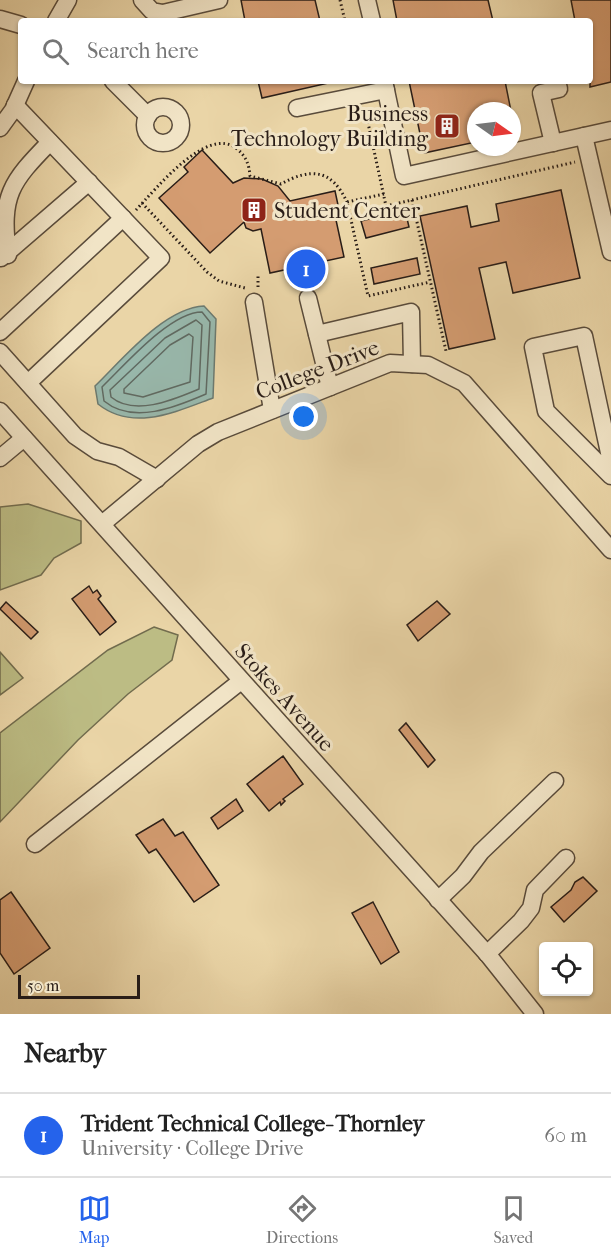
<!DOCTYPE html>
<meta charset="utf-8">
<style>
:root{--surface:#fff;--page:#f6f6f6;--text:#222;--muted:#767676;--line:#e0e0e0;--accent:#2563eb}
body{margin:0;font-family:"IM FELL French Canon",serif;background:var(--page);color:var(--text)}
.controls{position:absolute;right:18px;bottom:18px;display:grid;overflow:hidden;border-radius:6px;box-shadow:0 2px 4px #0004}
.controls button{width:54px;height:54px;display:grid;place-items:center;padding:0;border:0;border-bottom:2px solid var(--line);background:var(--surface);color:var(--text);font:30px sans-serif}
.compass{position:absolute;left:467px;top:102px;width:54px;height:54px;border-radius:50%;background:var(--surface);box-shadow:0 2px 4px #0004;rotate:104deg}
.scale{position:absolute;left:18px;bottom:15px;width:122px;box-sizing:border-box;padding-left:6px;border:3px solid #291d17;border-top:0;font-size:16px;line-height:21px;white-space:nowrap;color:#291d17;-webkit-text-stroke:4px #f1e4c6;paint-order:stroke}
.you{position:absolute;left:304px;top:417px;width:21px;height:21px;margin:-15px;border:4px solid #fff;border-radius:50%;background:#1a73e8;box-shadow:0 0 0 9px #1a73e833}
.badge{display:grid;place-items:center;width:39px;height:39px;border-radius:50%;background:var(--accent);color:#fff;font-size:20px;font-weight:700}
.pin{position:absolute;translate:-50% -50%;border:3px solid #fff;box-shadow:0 2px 6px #0006}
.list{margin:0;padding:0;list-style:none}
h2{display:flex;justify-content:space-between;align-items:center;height:78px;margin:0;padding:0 24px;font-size:26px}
h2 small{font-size:20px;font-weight:400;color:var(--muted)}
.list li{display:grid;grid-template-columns:39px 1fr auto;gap:18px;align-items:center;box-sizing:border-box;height:84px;padding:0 24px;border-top:2px solid var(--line)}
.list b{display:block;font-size:22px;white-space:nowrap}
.list p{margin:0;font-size:20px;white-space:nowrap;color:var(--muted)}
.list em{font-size:20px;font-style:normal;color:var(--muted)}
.icon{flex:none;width:33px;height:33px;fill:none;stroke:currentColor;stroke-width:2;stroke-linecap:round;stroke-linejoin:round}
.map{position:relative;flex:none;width:611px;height:1014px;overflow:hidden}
.search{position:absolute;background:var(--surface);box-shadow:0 2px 4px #0004;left:18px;right:18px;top:18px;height:66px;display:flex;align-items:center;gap:15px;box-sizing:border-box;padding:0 21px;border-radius:6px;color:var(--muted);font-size:22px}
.sheet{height:162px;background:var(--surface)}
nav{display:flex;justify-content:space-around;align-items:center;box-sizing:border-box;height:84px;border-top:2px solid var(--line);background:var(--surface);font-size:16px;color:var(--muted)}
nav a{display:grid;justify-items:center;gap:3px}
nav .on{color:var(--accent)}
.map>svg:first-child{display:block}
.green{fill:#bcbc84;stroke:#726c4e;stroke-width:1.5}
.water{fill:#98b8ac;stroke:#6c7a70;stroke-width:1.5}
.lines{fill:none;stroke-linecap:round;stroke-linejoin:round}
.shore{stroke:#606a62;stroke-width:1.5}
.building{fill:#d49c71;stroke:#291d17;stroke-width:1.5}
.minor-casing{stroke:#594b3b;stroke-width:19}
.path{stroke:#291d17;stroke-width:3;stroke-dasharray:1.5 3;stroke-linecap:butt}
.minor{stroke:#f1e4c6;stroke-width:16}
.labels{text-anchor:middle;stroke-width:6;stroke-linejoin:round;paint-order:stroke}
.poi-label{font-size:22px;fill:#291d17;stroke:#f1e4c6;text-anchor:end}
.street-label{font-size:22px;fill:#291d17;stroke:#f1e4c6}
</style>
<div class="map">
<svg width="611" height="1014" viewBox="0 0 611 1014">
<rect width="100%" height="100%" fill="#ead5a7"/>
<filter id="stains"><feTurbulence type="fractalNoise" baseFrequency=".00333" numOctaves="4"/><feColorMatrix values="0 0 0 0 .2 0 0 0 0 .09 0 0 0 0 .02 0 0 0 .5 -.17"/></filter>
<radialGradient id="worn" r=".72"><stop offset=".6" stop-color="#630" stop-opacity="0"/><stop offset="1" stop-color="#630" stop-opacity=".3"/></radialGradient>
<g class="green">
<path d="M28 504 81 521V543L54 558 41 575 0 590V507Z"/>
<path d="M154 627 178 635 172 660 128 694 78 740 0 822V733L108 650Z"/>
<path d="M0 652 23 678 0 695Z"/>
</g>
<path class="water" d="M204 306 216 319 213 398C175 412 133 432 98 404L95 386C123 359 164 308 204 306Z"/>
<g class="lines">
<g class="shore">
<path d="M202 312 210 322 206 394C176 407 133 425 104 401L102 387C124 366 170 312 202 312Z"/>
<path d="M196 320 202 325 199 389C175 399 135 417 111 397L110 390 165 338Z"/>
<path d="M189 334 193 337 190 382 143 397 124 393V389L170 345Z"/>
</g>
</g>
<g class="building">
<path d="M241 0H315L320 21H245Z"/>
<path d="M393 0H488L493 21H397Z"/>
<path d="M571 0H611V82L590 87V21H575Z"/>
<path d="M258 81H333V82L262 98Z"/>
<path d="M409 81H505L511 111H476V142L424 153Z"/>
<path d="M202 150 233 183 244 178 262 179 278 186 290 201 335 191 341 219 336 220 344 257 270 273 261 229 253 231 246 228 244 222 210 253 159 198 188 172 184 167Z"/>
<path d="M561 190 580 278 513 293 506 262 479 268 495 339 449 349 420 216 467 206 471 227 499 221 496 204Z"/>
<path d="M405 210 409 227 366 238 361 221Z"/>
<path d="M417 258 420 274 374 284 371 268Z"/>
<path d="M89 586 93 593 97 590 101 596 98 599 116 622 100 635 72 599Z"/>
<path d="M437 601 450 614 418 641 407 625Z"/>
<path d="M6 602 38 632 31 639 0 609Z"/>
<path d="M406 723 435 760 428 767 399 730Z"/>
<path d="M283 756 303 784 283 799 285 801 281 805 280 802 269 811 247 784Z"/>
<path d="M236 799 243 811 218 829 211 818Z"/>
<path d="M163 819 175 836 183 832 219 885 194 902 156 849 149 853 136 835Z"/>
<path d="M583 877 597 891 564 922 551 907 571 890 575 882Z"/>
<path d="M11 892 50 948 14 974 0 953V900Z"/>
<path d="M373 902 399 952 381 964 352 913Z"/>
</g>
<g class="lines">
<g class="minor-casing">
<g id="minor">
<path d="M142 0 152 11 163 13 219 0"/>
<path d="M367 0 372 21"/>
<path d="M0 19 21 25"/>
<path d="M56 21 68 0"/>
<path d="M113 81 148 116"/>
<path d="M384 81 404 176 611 130"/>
<path d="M15 105 161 258 28 383"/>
<circle cx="163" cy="125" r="18"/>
<path d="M297 108 386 90"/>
<path d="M0 128 13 110 26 81"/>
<path d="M584 136 611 252"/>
<path d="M553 143 541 93 559 89 557 81"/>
<path d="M8 255C0 195 11 182 50 142"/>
<path d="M1 258 89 182"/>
<path d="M308 298 330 387"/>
<path d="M254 302 272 410"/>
<path d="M0 332 123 218"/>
<path d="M317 334 411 312 412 364"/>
<path d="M0 352 75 436 97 451 119 457 157 479"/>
<path d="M0 411 489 956 535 1014"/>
<path d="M0 458 24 438"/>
<path d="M611 462 584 336 533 347 546 411 611 476"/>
<path d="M102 524 198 444 218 432 390 363 428 365 464 383 611 550"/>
<path d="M35 844 241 681"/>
<path d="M438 900 463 876 481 852 555 781"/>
<path d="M487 954 521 921 531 908 535 890 566 858"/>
</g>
</g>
<g class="path">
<path d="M340 0 345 21"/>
<path d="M365 109 386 206 575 162"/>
<path d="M384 194 347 202 368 296 430 282"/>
<path d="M412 200 446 351"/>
<path d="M142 203 207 272 219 281 245 288"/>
<path d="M136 210C155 190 206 126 236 148 246 156 249 164 250 176L281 184C310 168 331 168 347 202"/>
<path d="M258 287V276"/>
</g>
<use href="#minor" class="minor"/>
</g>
<defs>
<g id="building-square" transform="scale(1.35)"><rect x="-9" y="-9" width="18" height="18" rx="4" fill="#8f2418" stroke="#f1e4c6"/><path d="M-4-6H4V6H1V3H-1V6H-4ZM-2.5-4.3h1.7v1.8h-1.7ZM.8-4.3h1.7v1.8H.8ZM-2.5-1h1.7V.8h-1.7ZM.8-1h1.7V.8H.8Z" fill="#fff"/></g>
</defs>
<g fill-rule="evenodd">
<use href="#building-square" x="447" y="126"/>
<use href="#building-square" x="254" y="210"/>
</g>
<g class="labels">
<g class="poi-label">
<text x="428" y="121">Business<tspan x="428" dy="25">Technology Building</tspan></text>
<text x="274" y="218" text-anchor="start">Student Center</text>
</g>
<g class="street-label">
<text transform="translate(317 369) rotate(-21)" y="8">College Drive</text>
<text transform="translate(285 697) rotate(48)" y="8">Stokes Avenue</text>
</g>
</g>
<rect width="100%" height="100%" filter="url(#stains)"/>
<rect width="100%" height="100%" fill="url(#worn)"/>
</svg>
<div class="controls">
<button><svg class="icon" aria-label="locate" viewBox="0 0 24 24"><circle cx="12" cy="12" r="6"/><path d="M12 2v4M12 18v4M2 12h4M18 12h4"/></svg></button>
</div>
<svg class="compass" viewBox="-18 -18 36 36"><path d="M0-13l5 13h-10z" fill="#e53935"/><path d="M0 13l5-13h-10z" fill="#767676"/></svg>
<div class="scale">50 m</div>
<div class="you"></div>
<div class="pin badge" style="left:306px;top:269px">1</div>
<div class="search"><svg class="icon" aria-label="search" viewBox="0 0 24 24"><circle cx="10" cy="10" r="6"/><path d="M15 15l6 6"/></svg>Search here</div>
</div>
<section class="sheet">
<h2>Nearby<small></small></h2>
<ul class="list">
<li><span class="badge">1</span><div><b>Trident Technical College- Thornley</b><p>University · College Drive</p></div><em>60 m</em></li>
</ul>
</section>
<nav>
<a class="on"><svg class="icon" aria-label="map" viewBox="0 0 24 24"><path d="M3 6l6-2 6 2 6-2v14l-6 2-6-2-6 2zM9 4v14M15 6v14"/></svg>Map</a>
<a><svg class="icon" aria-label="directions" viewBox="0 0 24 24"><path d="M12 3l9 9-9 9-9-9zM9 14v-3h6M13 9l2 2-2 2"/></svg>Directions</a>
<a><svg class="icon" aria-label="saved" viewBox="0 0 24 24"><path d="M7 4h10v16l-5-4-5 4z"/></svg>Saved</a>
</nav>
